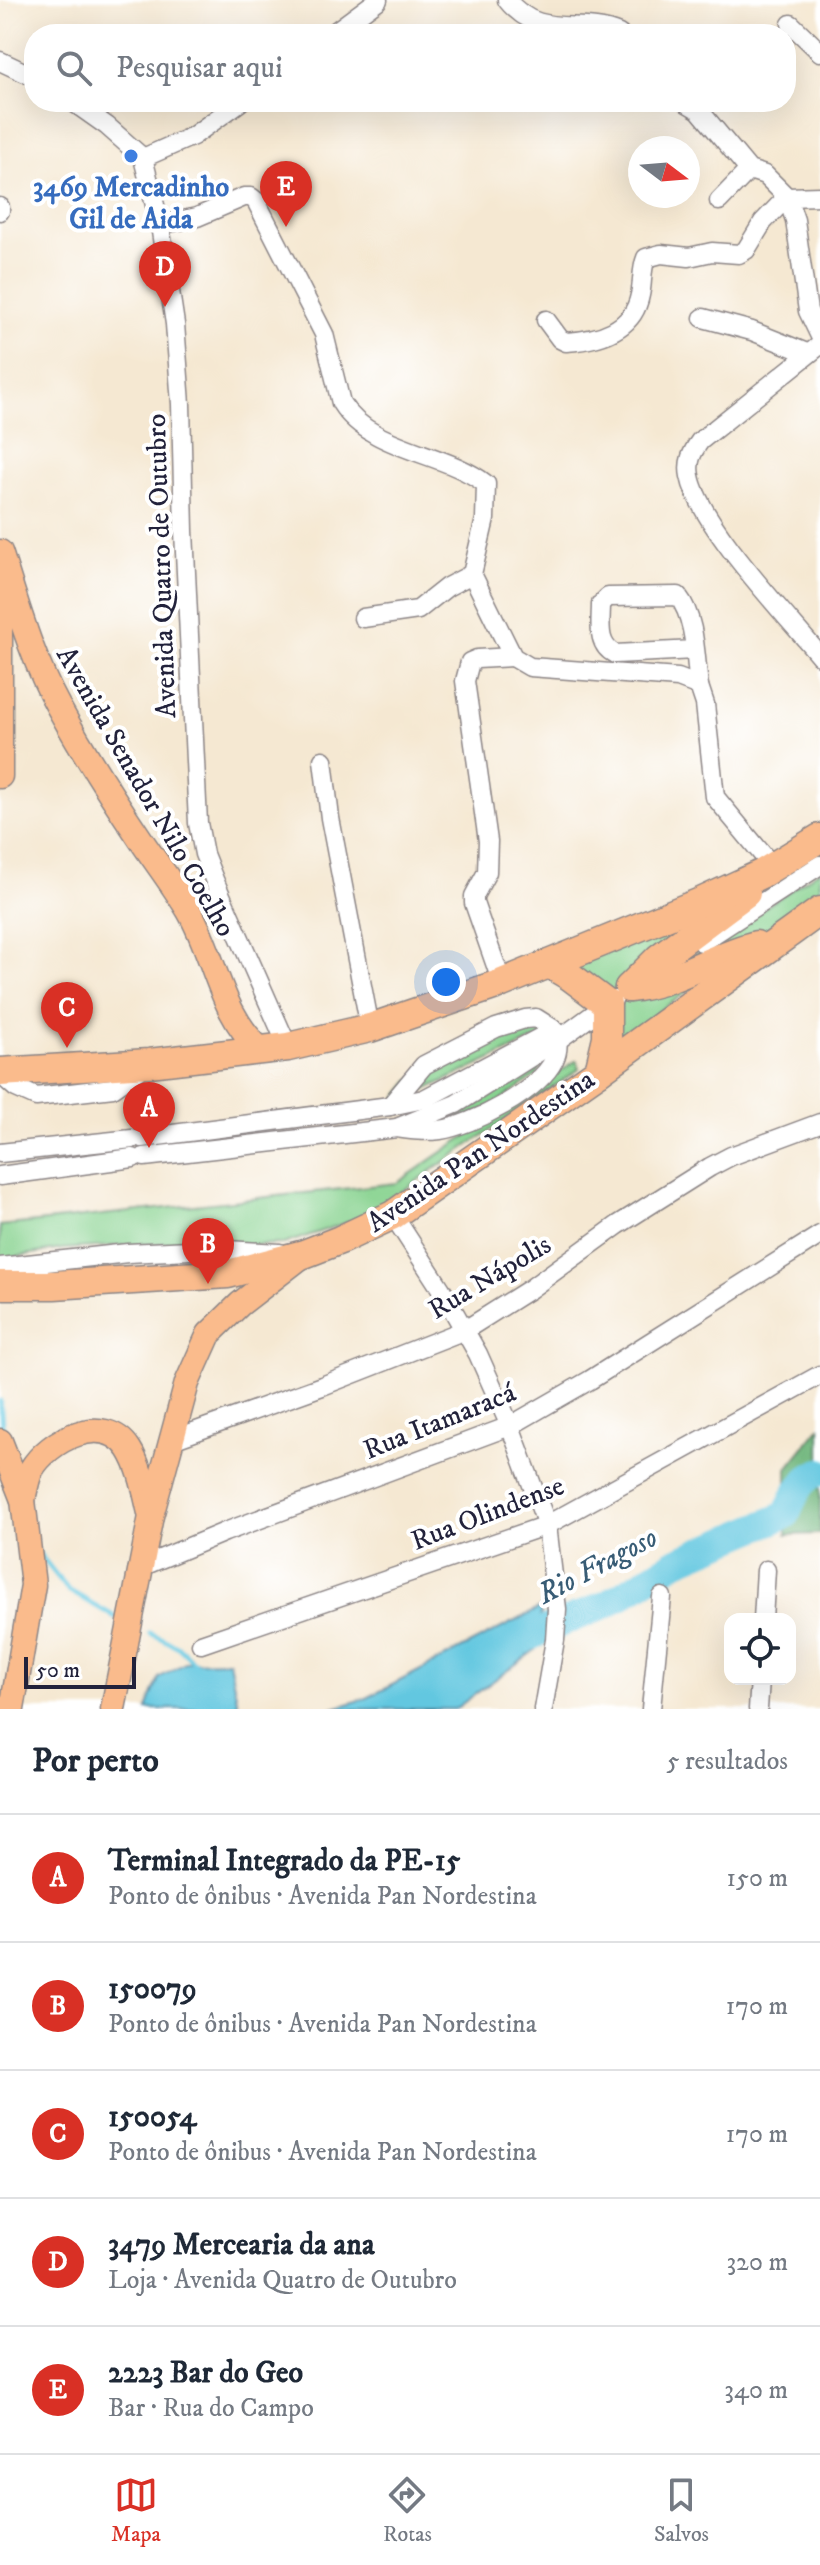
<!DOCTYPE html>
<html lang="pt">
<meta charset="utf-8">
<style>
:root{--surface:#fff;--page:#f6f6f7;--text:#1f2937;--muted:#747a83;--line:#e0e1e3;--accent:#d93025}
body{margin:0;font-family:"IM FELL DW Pica",serif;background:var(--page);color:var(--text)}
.controls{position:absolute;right:24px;bottom:24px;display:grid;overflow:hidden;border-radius:16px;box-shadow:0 8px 32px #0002}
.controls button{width:72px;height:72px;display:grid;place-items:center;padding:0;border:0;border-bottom:2px solid var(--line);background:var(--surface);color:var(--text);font:40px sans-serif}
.compass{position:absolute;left:628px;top:136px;width:72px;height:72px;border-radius:50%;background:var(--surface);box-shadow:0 8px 32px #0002;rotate:106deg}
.scale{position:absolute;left:24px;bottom:20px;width:112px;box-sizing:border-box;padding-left:8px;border:4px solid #22223b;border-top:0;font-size:22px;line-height:28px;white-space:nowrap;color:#22223b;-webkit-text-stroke:6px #fff;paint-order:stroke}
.you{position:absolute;left:446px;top:982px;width:28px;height:28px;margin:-20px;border:6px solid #fff;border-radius:50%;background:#1a73e8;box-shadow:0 0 0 12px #1a73e833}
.badge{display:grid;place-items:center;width:52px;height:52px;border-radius:50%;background:var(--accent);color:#fff;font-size:26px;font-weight:700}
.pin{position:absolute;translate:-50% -66px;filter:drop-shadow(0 2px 4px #0008)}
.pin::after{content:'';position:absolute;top:42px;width:28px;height:24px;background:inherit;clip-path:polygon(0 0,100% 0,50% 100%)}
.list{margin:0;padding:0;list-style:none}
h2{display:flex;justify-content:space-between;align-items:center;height:104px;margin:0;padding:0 32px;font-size:34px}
h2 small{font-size:26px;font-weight:400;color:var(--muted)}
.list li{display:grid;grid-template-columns:52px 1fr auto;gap:24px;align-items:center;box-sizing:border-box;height:128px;padding:0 32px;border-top:2px solid var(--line)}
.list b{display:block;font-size:30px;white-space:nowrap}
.list p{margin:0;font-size:26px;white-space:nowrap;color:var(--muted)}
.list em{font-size:26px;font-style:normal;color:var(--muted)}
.icon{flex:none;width:44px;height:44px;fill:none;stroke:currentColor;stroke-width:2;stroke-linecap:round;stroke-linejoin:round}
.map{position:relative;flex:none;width:820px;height:1709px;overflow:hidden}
.search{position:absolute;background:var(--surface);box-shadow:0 8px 32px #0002;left:24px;right:24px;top:24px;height:88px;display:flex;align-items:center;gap:20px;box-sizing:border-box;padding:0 28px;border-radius:32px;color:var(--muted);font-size:30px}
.sheet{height:744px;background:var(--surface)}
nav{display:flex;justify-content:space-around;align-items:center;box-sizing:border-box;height:112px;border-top:2px solid var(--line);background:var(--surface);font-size:22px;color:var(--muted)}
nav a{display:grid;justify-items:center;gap:4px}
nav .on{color:var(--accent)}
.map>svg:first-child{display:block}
.green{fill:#88d390;stroke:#557a66;stroke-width:2}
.forest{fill:#6eb57a;stroke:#486c5a;stroke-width:2}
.water{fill:#62c7e0;stroke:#42748e;stroke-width:2}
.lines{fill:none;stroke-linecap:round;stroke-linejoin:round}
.stream{stroke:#62c7e0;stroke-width:5}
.river{stroke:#62c7e0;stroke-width:28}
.minor-casing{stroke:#8c8586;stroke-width:21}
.major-casing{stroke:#8c8586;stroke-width:27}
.highway-casing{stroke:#8c8586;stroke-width:31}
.minor{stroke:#fff;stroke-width:18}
.major{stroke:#fabb8c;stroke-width:24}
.highway{stroke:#fabb8c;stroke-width:28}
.shop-dot{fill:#3f7fe0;stroke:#fff;stroke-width:3}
.labels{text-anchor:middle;stroke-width:8;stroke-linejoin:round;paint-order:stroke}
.shop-label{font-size:28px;font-weight:bold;fill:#366cbe;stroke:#fff}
.street-label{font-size:28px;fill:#22223b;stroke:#fff}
.water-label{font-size:30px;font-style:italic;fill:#385c75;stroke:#fff}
</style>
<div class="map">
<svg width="820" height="1709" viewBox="0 0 820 1709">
<rect width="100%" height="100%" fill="#fff"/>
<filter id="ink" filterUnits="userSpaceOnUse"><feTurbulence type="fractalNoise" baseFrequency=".0125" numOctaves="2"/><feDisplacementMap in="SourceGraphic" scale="16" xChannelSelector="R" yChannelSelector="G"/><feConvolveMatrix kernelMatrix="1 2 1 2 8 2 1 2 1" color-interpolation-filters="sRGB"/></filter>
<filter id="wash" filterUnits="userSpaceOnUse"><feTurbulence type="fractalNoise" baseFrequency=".006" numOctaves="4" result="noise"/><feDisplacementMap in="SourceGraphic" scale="32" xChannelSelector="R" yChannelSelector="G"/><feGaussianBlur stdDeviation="1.8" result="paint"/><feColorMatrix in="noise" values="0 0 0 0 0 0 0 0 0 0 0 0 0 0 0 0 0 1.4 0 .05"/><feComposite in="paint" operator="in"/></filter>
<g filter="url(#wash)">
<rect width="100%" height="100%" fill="#f5e8d2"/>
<g class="green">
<path d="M820 870V899L779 927 665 975Z"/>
<path d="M727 897 621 987 607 994 557 961Z"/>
<path d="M740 954 609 1047 613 1005 632 992Z"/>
<path d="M525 1019 555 1030 390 1106 414 1076Z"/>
<path d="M552 1043 537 1075 487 1109 424 1132 456 1104Z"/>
<path d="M577 1060 579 1069 385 1203 354 1220 284 1244 253 1245 219 1240 63 1249 0 1259V1226L397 1183Z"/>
</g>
<path class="forest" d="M820 1427V1534L787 1535V1468Z"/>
<g class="water">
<path d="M542 1607 535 1650 455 1709H331L367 1698Z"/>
<path d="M229 1661 239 1709H147L159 1678 187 1662Z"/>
</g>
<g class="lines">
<g class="stream">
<path d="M0 1401 3 1436"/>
<path d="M37 1551 68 1590 115 1617"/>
<path d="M150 1633 177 1646 198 1666"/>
</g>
<path class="river" d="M503 1648 607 1604 677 1561 786 1515C793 1498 801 1478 820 1472"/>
</g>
</g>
<g filter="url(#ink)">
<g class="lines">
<g class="minor-casing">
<g id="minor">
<path d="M507 0C540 41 578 17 619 34"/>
<path d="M791 24 820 52"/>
<path d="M332 34 378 0"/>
<path d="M0 61 34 77"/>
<path d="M73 102 107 126 143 158 160 225 175 324 181 404 184 531 198 823 204 854 215 882 288 1047"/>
<path d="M687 103 699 110 749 170 765 175 787 197 820 196"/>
<path d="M143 158 193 136 240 102"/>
<path d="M719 201 749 170"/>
<path d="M0 207V211"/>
<path d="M160 225 197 217 244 197H251L256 201 324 334 341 403C371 451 444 451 486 484L485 519 472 574 513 657 530 667 678 678 699 686 705 704 715 797 773 867"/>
<path d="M703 318 752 331 807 353"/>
<path d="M546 320 560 339 566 342C598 340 633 331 640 295 643 283 641 270 646 258L661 254 689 257 712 252 739 254 746 250 763 222 787 197 795 220 808 311 820 336"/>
<path d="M820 345 700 441C692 452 687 462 690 476 699 524 786 615 820 656"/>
<path d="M363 618 418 610 447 587 472 574"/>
<path d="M695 650 615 654C596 645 601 622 601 604L608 597 678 596C696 619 695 657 699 686"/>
<path d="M323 760 330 818 370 1028"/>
<path d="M702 942 820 865"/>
<path d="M502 983 474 903V896L487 872 488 841 465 681 470 662 477 659 513 657"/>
<path d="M0 1074 16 1088 36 1097 113 1088 147 1064"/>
<path d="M399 1127 456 1104 558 1040 613 1000"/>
<path d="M142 1138 390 1106 424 1099 543 1036"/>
<path d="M0 1153 132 1139"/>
<path d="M144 1157 397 1128C411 1130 425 1132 440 1130 473 1125 539 1091 554 1060 559 1050 558 1039 555 1030L536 1018 525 1019 496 1028 424 1065 390 1106"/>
<path d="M0 1176 133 1158"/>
<path d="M393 1215 441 1289 478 1354 510 1426 547 1525 557 1609 555 1640 543 1709"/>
<path d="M0 1267 128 1253 210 1249 280 1253"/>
<path d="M169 1441 322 1386 465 1330 530 1289 618 1225 710 1167 731 1156 820 1123"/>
<path d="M141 1567 225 1532 510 1426 590 1380 820 1235"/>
<path d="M763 1619 766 1570"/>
<path d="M201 1644 547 1525 820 1375"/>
<path d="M651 1709 662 1597"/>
<path d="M758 1709 760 1679"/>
</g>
</g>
<g class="major-casing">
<g id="major">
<path d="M0 552C17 604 31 657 58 706 83 752 112 797 141 840 157 864 175 887 189 911 215 956 220 1014 261 1050"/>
<path d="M0 776V575"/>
<path d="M0 1441 23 1500 33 1585 12 1709"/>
<path d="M23 1500C25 1491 27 1479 31 1470 48 1440 104 1411 129 1449 141 1468 145 1492 150 1513"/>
<path d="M113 1709 151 1516 187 1383 209 1334 240 1304 302 1256"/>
</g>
</g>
<g class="highway-casing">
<g id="highway">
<path d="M549 964 571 977 607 1004V1037L599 1071"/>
<path d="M629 988 659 958 746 893"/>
<path d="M629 988C675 984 712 956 756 945"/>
<path d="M0 1072 149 1063 288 1047 370 1028 502 983 703 901 761 874 820 838"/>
<path d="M0 1285H54L228 1274 304 1254 340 1240 393 1215 599 1071 820 911"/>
</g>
</g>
<use href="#minor" class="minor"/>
<use href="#major" class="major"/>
<use href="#highway" class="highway"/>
</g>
</g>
<circle class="shop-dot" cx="131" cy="156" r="8"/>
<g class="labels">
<g class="shop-label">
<text x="131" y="196">3469 Mercadinho<tspan x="131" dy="32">Gil de Aida</tspan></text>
</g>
<g class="street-label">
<text transform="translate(160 566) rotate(-92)" y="10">Avenida Quatro de Outubro</text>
<text transform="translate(147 791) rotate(60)" y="10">Avenida Senador Nilo Coelho</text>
<text transform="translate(480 1150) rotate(-34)" y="10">Avenida Pan Nordestina</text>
<text transform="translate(489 1276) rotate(-31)" y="10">Rua Nápolis</text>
<text transform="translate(439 1420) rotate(-22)" y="10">Rua Itamaracá</text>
<text transform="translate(487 1512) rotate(-21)" y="10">Rua Olindense</text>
</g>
<g class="water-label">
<text transform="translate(597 1565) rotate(-28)" y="10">Rio Fragoso</text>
</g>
</g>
</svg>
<div class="controls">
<button><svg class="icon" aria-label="locate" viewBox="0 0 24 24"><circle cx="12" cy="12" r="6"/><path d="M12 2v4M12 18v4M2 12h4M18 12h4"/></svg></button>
</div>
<svg class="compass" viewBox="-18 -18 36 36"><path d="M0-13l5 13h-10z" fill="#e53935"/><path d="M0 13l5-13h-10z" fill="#747a83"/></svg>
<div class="scale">50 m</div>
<div class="you"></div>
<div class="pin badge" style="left:149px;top:1148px">A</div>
<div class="pin badge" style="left:208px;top:1284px">B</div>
<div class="pin badge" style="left:67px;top:1048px">C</div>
<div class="pin badge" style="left:165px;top:307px">D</div>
<div class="pin badge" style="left:286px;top:227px">E</div>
<div class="search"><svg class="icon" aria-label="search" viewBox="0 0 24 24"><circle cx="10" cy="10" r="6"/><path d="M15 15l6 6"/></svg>Pesquisar aqui</div>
</div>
<section class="sheet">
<h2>Por perto<small>5 resultados</small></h2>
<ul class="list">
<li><span class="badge">A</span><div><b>Terminal Integrado da PE-15</b><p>Ponto de ônibus · Avenida Pan Nordestina</p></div><em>150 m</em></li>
<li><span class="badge">B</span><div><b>150079</b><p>Ponto de ônibus · Avenida Pan Nordestina</p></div><em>170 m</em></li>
<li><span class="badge">C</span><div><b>150054</b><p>Ponto de ônibus · Avenida Pan Nordestina</p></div><em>170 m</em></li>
<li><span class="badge">D</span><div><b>3479 Mercearia da ana</b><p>Loja · Avenida Quatro de Outubro</p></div><em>320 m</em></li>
<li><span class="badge">E</span><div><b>2223 Bar do Geo</b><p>Bar · Rua do Campo</p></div><em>340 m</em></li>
</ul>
</section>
<nav>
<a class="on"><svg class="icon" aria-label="map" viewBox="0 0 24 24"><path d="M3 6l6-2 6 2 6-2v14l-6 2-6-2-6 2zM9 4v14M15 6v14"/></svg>Mapa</a>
<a><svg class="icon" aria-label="directions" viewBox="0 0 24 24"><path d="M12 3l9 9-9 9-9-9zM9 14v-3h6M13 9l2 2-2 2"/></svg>Rotas</a>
<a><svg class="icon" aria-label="saved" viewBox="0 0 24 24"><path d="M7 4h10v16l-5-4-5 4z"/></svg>Salvos</a>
</nav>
